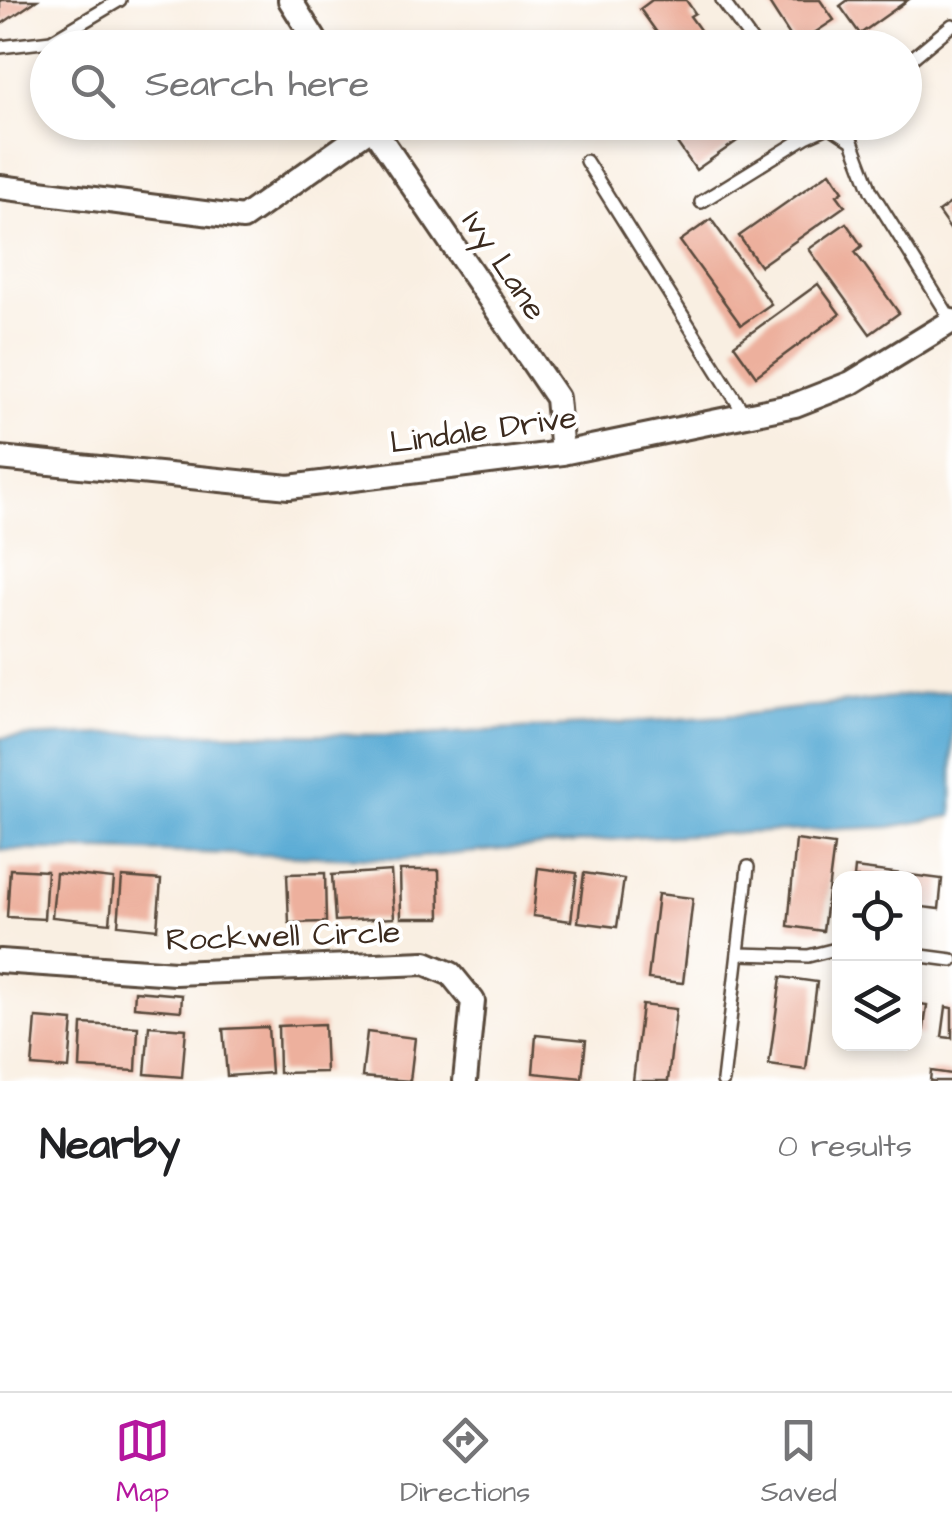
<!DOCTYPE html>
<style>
:root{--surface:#fff;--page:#f2f2f2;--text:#202124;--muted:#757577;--line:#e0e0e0;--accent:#b5179e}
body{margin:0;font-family:"Architects Daughter",sans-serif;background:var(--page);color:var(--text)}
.controls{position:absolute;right:30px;bottom:30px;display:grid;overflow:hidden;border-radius:20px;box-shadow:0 5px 15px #0003}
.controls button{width:90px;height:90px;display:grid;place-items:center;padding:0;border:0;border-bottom:2px solid var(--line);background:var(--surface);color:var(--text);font:50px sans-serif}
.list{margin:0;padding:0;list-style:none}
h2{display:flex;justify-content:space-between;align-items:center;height:130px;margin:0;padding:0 40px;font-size:42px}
h2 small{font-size:32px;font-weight:400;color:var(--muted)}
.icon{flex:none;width:55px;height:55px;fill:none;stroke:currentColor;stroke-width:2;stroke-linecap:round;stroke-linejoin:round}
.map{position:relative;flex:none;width:952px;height:1081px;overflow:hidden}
.search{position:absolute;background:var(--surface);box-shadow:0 5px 15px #0003;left:30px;right:30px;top:30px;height:110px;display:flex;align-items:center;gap:25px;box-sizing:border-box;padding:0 35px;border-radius:55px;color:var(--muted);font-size:38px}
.sheet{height:310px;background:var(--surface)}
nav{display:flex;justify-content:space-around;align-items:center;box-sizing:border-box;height:140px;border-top:2px solid var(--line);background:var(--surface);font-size:28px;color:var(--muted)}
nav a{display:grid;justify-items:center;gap:5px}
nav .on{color:var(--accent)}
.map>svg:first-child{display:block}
.water{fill:#59aad4;stroke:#4a6a79;stroke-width:2.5}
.building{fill:#edb09d}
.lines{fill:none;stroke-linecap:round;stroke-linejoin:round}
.service-casing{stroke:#58483b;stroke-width:16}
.minor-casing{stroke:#58483b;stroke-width:28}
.service{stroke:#fff;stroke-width:11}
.minor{stroke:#fff;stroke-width:22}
.labels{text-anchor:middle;stroke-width:8;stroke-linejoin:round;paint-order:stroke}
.street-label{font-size:32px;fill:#3b2a1e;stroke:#fff}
</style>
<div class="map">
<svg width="952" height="1081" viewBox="0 0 952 1081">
<rect width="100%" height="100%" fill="#fff"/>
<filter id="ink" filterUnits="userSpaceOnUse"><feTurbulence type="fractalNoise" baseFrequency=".01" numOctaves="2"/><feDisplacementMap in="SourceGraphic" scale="20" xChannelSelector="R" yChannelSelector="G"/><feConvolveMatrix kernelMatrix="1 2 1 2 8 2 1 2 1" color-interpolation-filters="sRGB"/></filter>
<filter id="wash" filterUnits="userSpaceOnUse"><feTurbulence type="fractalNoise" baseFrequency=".0048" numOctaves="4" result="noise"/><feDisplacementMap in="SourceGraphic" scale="40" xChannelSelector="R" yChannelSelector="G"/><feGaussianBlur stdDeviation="2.25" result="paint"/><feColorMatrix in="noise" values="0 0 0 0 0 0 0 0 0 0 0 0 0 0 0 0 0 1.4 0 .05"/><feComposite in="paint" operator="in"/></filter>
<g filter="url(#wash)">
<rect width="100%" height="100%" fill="#f9efe2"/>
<path class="water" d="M952 690V816L890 827 643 837 398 859 103 850H0V738L128 733 424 735 741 715Z"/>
<g id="blocks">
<g class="building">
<path d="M0 0H37L0 25Z"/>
<path d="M652 0H686L695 13 690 16 713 48H668L640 9Z"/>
<path d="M767 0H820L834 20 796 45Z"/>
<path d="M848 0H908L860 34 840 6Z"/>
<path d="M835 36 844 48H820Z"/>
<path d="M700 122H764L696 170 675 140Z"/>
<path d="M830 172 843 191 837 195 845 206 760 266 739 236Z"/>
<path d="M952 202V232L938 212Z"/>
<path d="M711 219 771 304 741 325 680 241Z"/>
<path d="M846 223 862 246 855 252 899 313 870 334 809 249Z"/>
<path d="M818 284 840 314 756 376 734 345Z"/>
<path d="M796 840 834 845 823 931 788 926Z"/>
<path d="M538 868 577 873 571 921 533 916Z"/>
<path d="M855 868 942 879 939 909 914 906V878H854Z"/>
<path d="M10 869 47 871 44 919 7 917Z"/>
<path d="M400 870H439L440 918H401Z"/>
<path d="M391 871 394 918 335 921 332 875Z"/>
<path d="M56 873 114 879 110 923 52 917Z"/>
<path d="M325 873 326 922 289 923 287 874Z"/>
<path d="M584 873 624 879 617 927 578 922Z"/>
<path d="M122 877 161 880 157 929 118 925Z"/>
<path d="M658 894 693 898 683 983 648 979Z"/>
<path d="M781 977 817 982 806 1070 769 1065Z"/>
<path d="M135 991 182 995 181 1011 134 1007Z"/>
<path d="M914 1003 927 1005 923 1035 914 1034Z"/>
<path d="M642 1005 676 1009 668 1081H633Z"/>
<path d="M946 1007 952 1008V1038L942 1037Z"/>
<path d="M36 1018 73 1021 69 1069 32 1066Z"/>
<path d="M82 1024 138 1027 136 1071 80 1068Z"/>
<path d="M324 1024 326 1072 279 1073 278 1026Z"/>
<path d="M149 1026 186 1029 182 1077 145 1074Z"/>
<path d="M268 1027 271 1073 227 1076 223 1029Z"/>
<path d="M367 1032 415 1038 410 1081 362 1077Z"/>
<path d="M536 1035 586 1040 582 1078 533 1073Z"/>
<path d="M931 1071 952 1074V1081H930Z"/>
</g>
</g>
</g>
<g filter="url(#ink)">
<use href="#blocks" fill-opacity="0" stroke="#58483b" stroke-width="2.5"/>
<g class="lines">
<g class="service-casing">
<g id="service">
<path d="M722 0 757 48"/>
<path d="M0 47 51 41 120 0"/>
<path d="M904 65 952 25"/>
<path d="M823 122 852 141 871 191 952 321"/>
<path d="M586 161 745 415"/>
<path d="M701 202 806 137 833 125"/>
<path d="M738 954 808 956 840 948"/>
<path d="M914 955 952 960"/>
<path d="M723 1081 748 867"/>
</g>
</g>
<g class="minor-casing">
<g id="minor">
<path d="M290 0 320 48"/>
<path d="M369 122 557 398 562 453"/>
<path d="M0 187 243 218 372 127"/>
<path d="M0 458 289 487 562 453 795 405 851 383 952 321"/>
<path d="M0 961 175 973 425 963 451 974 473 1001 465 1081"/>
</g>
</g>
<use href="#service" class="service"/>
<use href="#minor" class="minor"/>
</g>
</g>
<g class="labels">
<g class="street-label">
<text transform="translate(505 265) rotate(56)" y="11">Ivy Lane</text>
<text transform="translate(483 429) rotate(-8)" y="11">Lindale Drive</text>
<text transform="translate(283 935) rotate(-2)" y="11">Rockwell Circle</text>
</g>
</g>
</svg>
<div class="controls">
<button><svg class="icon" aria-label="locate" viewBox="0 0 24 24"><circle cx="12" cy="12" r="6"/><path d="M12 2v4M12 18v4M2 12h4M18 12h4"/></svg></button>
<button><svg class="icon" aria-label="layers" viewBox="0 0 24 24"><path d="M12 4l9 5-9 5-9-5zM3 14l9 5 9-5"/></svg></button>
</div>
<div class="search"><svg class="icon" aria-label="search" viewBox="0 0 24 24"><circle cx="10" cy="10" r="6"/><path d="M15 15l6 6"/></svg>Search here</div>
</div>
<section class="sheet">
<h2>Nearby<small>0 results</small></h2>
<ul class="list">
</ul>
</section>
<nav>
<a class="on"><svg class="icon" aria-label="map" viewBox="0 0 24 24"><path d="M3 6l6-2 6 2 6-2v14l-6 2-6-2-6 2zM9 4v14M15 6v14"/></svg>Map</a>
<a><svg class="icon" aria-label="directions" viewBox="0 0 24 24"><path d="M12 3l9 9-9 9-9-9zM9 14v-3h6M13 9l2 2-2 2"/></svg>Directions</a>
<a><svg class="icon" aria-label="saved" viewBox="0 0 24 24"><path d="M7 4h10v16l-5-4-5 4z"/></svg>Saved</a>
</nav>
